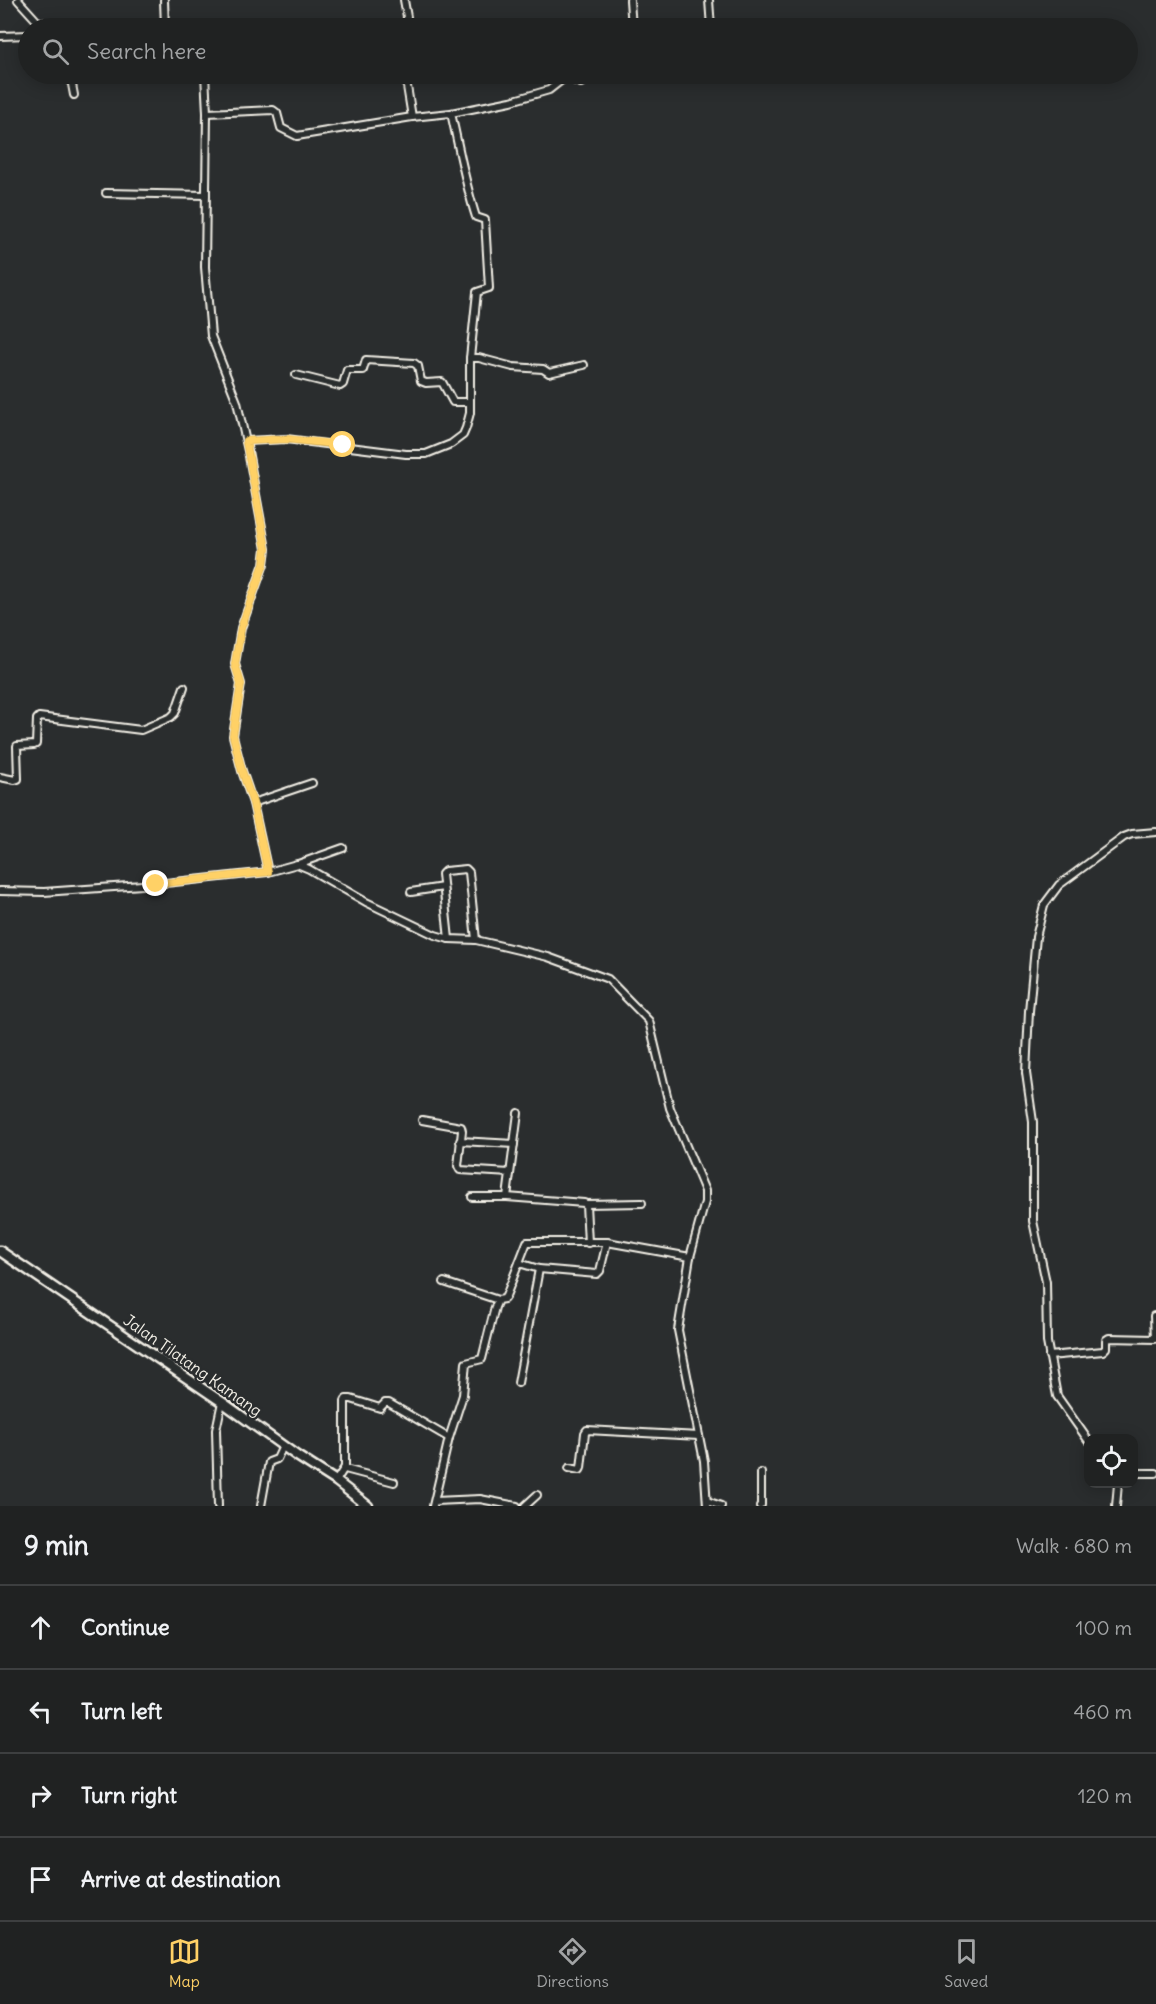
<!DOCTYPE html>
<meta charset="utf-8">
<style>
:root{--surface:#202222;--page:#2d2f2f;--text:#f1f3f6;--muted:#a2a4a5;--line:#3d3f40;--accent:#ffd166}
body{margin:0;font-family:Delius,sans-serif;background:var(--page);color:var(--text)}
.controls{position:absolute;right:18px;bottom:18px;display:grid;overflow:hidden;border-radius:12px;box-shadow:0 3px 15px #0003}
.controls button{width:54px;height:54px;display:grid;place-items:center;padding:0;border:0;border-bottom:2px solid var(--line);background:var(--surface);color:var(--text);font:30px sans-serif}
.stop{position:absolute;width:18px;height:18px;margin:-14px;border:4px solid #ffd166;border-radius:50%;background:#fff}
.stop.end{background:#ffd166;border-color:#fff;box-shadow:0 2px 6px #0008}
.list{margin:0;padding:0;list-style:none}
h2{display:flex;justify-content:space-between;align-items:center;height:78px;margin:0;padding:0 24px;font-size:26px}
h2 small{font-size:20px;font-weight:400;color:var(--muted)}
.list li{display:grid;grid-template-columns:39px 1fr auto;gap:18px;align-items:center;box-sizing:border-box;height:84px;padding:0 24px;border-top:2px solid var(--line)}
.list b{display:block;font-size:22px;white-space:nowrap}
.list em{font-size:20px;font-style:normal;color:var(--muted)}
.icon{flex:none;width:33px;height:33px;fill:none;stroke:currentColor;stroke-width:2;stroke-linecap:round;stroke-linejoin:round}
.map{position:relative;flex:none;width:1156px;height:1506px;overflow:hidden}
.search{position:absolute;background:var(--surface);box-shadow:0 3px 15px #0003;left:18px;right:18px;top:18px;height:66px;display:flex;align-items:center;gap:15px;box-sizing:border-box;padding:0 21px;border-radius:33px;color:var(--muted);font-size:22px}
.sheet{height:414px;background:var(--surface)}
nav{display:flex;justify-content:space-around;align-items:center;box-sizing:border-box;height:84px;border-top:2px solid var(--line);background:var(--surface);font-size:16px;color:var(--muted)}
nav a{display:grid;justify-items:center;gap:3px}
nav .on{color:var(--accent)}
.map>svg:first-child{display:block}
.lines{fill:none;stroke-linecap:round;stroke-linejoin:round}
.street-casing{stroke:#f4f1e8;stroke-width:10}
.secondary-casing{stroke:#f4f1e8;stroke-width:13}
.street{stroke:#2a2d2e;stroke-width:6}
.secondary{stroke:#2a2d2e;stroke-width:8}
.route{stroke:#ffd166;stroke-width:8}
.labels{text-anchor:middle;stroke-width:5;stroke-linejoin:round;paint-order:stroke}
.street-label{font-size:16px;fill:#f4f1e8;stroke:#2a2d2e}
</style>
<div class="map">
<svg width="1156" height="1506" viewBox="0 0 1156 1506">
<rect width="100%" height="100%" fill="#2a2d2e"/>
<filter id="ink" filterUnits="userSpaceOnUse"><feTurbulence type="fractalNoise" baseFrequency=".0167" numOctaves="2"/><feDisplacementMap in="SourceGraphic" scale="12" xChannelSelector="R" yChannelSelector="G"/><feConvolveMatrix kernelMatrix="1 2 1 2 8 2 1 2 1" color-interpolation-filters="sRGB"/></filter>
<g filter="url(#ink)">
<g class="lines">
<g class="street-casing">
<g id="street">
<path d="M18 0 37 21 62 28"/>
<path d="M164 0 165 28"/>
<path d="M404 0 407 17 406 28"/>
<path d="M630 0 632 28"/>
<path d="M709 0 711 28"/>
<path d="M283 28 300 26"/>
<path d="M0 36 28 35"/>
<path d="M70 74 74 95"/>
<path d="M205 74 207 113 205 267 211 336 237 402 248 451 266 549 264 564 241 628 235 664 241 684 233 736 242 771 253 803 268 872"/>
<path d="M405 74 412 117"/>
<path d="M207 113 273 110 277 113 281 128 297 136 412 117 451 113 511 101 549 90 563 79 568 78 581 83 596 74"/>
<path d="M451 113C459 148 465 183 476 217L485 220 489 288 477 292 470 358"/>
<path d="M106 193 206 195"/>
<path d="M296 375 340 386 343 384 347 370H363L366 360 414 363 418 366 421 381 426 383 442 382 453 402H469"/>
<path d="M246 441 286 439 406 454H426L451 444 463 435 466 428 470 413V358H479L513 367 543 369 549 373 584 365"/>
<path d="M0 777 15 780 18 779 17 746 34 745 36 744 37 719 39 717 141 730 171 717 175 713 184 687"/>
<path d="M253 803 312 783"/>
<path d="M298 864 343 848"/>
<path d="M0 891 44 892 156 884 268 872 297 864 309 869 366 902 435 935 449 939 476 940 548 957 608 979 649 1021 670 1108 705 1191V1202L690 1257 678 1330 704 1461 707 1506"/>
<path d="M411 892 443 887"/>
<path d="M449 939 442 874 445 871 466 869 469 872 476 940"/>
<path d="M422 1120 461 1127 462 1131 458 1166 460 1170 510 1173"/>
<path d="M460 1141 514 1144"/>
<path d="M472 1197H507L584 1203 586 1204 588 1243"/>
<path d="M507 1197 518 1113"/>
<path d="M586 1204 642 1203"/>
<path d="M519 1263 539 1269 597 1274 600 1271 607 1242"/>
<path d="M444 1282 498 1300"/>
<path d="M1049 1356 1103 1351 1106 1348V1340L1109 1338 1155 1339 1154 1316"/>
<path d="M518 1383 539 1269"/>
<path d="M1088 1440 1057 1396 1047 1342 1046 1282 1033 1221V1122L1026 1073 1029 1011 1036 937 1044 905 1059 885 1124 837 1132 834 1156 832"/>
<path d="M569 1468 580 1470 581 1468 585 1433 587 1430 699 1436"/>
<path d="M345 1469 394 1482"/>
<path d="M1134 1473H1156"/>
<path d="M336 1481 345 1467V1401L346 1399H351L380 1408 385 1403H389L449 1438"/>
<path d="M435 1501 480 1499 517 1506"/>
<path d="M707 1501 721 1506"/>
<path d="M218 1506 216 1430 222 1402"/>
<path d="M261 1506 269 1462 277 1459 283 1446"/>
<path d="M433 1506 449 1438 463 1395 466 1363 482 1359 495 1307 498 1300 504 1299 506 1296 527 1242H607L690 1257"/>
<path d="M525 1506 537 1495"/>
<path d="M760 1506 761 1505V1473"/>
<path d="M1116 1506 1118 1484"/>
</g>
</g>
<g class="secondary-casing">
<path id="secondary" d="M0 1251 222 1402 297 1456 336 1481 368 1506"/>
</g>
<use href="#street" class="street"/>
<use href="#secondary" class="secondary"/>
</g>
</g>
<g class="lines" filter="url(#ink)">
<path class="route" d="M156 884 268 872 253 803 242 771 233 735 241 684 235 664 241 628 264 564 266 549 246 441 286 439 343 445"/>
</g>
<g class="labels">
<g class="street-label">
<text transform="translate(193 1365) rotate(35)" y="6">Jalan Tilatang Kamang</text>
</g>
</g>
</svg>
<div class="controls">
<button><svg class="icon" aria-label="locate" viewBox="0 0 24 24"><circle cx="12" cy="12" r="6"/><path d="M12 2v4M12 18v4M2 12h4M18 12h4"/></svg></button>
</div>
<div class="stop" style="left:343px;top:445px"></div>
<div class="stop end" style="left:156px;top:884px"></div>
<div class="search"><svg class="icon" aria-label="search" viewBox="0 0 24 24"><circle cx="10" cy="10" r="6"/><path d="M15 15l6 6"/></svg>Search here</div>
</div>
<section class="sheet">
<h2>9 min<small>Walk · 680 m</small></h2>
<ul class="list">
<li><svg class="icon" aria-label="ahead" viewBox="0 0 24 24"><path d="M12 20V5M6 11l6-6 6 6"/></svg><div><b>Continue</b></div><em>100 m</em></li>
<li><svg class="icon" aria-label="left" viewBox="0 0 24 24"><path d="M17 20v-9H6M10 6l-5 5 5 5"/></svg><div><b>Turn left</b></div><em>460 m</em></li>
<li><svg class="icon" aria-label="right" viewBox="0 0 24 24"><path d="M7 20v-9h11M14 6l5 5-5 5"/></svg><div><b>Turn right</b></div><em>120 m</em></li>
<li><svg class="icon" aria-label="arrive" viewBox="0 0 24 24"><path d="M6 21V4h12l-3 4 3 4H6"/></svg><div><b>Arrive at destination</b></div></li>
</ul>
</section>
<nav>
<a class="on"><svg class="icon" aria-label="map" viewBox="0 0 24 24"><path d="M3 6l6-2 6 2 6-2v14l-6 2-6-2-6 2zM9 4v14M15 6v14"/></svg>Map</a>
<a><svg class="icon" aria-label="directions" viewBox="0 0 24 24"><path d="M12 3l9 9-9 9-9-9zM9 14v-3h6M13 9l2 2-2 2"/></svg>Directions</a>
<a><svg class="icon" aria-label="saved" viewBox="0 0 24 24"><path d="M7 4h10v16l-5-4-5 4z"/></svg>Saved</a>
</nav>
